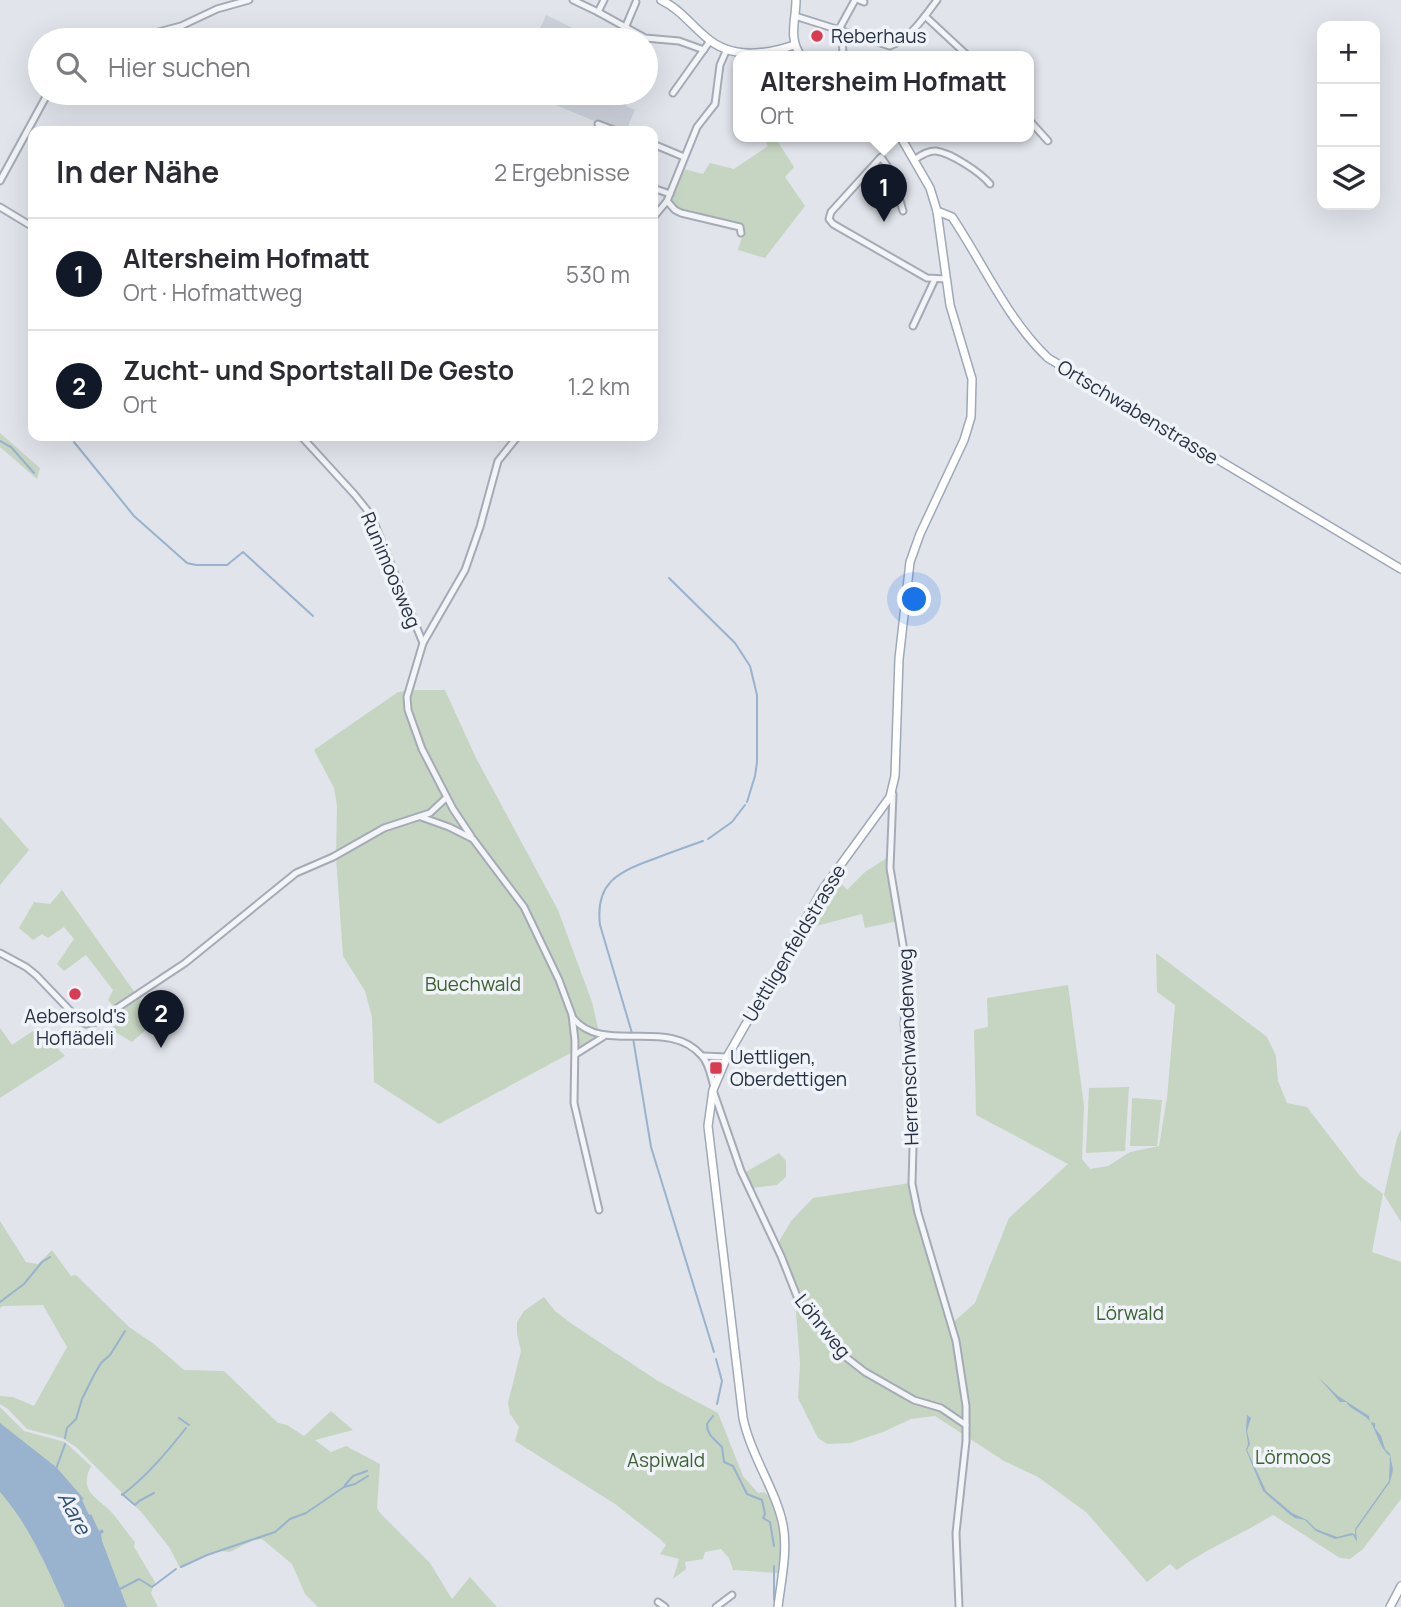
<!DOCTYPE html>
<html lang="de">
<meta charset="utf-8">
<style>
:root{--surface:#fff;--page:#f7f7f7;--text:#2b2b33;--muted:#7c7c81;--line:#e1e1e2;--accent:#111827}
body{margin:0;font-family:Manrope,sans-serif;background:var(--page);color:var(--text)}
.controls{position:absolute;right:21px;top:21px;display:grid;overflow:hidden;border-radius:14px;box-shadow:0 7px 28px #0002}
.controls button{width:63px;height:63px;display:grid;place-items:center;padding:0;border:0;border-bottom:2px solid var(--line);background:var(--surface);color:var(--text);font:35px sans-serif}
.you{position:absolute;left:915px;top:600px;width:24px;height:24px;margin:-18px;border:5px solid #fff;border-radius:50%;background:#1a73e8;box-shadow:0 0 0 10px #1a73e833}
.badge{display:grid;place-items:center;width:46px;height:46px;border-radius:50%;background:var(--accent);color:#fff;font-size:23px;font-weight:700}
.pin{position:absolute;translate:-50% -58px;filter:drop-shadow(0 2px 4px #0008)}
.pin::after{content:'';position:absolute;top:37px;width:24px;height:21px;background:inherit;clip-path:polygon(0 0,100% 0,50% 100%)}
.popup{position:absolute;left:733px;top:51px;width:301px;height:91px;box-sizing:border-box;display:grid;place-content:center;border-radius:14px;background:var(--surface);filter:drop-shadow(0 2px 5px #0005);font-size:23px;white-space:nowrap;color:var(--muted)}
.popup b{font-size:26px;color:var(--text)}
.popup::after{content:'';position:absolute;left:50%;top:100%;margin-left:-14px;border:14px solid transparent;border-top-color:var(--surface)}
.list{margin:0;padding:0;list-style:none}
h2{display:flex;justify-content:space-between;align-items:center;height:91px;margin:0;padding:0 28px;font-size:30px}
h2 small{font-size:23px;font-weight:400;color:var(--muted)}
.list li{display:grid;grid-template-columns:46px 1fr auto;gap:21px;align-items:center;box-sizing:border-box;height:112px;padding:0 28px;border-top:2px solid var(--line)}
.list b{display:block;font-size:26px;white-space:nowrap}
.list p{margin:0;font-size:23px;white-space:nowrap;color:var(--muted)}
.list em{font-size:23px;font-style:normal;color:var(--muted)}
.icon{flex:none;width:38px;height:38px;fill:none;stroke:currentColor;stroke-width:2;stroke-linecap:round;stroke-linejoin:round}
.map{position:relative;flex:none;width:1401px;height:1607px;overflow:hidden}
.search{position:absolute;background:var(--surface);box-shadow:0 7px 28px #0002;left:28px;top:28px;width:630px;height:77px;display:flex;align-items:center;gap:18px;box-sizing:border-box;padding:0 24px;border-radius:38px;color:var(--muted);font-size:26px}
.panel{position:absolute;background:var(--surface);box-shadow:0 7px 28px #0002;left:28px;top:126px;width:630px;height:315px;border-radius:14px}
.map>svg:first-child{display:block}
.built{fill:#ced3dd}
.green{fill:#c6d5c1}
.water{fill:#99b2cd}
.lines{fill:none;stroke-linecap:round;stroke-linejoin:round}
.stream{stroke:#99b2cd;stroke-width:2}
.minor-casing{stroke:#a5abb6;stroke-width:9}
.major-casing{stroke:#9fa8b7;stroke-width:10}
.minor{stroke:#f4f5f8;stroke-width:5}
.major{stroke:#fff;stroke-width:7}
.poi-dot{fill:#d93c52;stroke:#f0f3f8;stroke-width:2.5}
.labels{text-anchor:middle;stroke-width:7;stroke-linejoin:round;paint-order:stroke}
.poi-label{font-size:19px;fill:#273144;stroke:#f0f3f8;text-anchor:start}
.street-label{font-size:19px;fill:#273144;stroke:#f0f3f8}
.park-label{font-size:19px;fill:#3c6134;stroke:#f0f3f8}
.water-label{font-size:21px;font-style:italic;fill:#2e507b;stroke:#f0f3f8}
</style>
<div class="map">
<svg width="1401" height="1607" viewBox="0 0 1401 1607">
<rect width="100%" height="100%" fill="#e1e4eb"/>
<g class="built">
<path d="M546 15 581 32 599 40H535Z"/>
<path d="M527 93H631L626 106 635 110 626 131 616 130Z"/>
</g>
<g class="green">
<path d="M763 136H774L794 167 785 177 805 206 765 258 738 250 745 227 681 212 668 199 680 168 703 174 710 163 734 169 768 146Z"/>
<path d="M0 433 40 468 37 479 0 447Z"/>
<path d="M411 690H445L475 756 558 910 592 1002 600 1037 439 1124 374 1082 372 1017 365 991 343 956 336 857 337 806 334 788 314 750 398 692Z"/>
<path d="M0 817 29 850 0 885Z"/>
<path d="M888 857 898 921 865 928 862 914 801 930 834 875 847 890 865 872Z"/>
<path d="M62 890 138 997 159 1018 132 1042 117 1033 104 1018 117 1010 108 1000 113 990 86 955 64 971 57 964 74 939 64 927 48 938 42 934 33 940 19 928 34 902 50 904Z"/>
<path d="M1156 953 1267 1037 1276 1056 1278 1081 1287 1103 1307 1107 1360 1176 1383 1194 1372 1252 1401 1262V1499L1363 1549 1350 1559 1340 1558 1273 1515C1241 1535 1207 1548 1177 1570L1170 1564 1147 1582 1086 1512 1038 1477 1004 1461 935 1416 911 1419 883 1432 850 1443 827 1444 818 1438 798 1398 800 1364 796 1312 798 1304 777 1245 791 1221 813 1198 910 1183 949 1326 975 1303 1009 1218 1068 1164 976 1115 974 1030 988 1027 987 998 1068 985 1084 1106 1082 1159 1090 1169 1108 1166 1130 1152 1159 1146 1167 1098 1175 1005 1157 992Z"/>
<path d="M0 1028 12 1045 33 1031 41 1040 46 1036 65 1056 0 1098Z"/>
<path d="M1129 1087 1125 1151 1086 1153 1089 1088Z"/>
<path d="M1132 1098 1162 1100 1157 1146H1130Z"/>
<path d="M1401 1129V1222L1384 1195 1397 1138Z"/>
<path d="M779 1153 786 1161V1177L777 1185 751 1188 744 1173Z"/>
<path d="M0 1221 26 1262 38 1264 52 1250 71 1276 76 1275 129 1327 154 1344 184 1370 224 1371 278 1423 287 1425 304 1436 331 1411 353 1430 315 1440 331 1452 346 1446 380 1464 377 1508 380 1513 430 1563 452 1599 470 1577 497 1607H318L305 1594 292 1564 262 1539 253 1540 230 1552 221 1551 206 1556 180 1568 169 1547 142 1513 76 1447 62 1438 27 1429 8 1409 0 1404V1396L13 1397 34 1406 67 1347 43 1305 3 1306 0 1308Z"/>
<path d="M544 1297 555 1311 572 1324 658 1381 718 1413 743 1476 758 1493 764 1492C786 1508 781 1549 778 1573L733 1570 729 1558 721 1549 705 1552 703 1559 685 1562 686 1569 673 1579 679 1559 660 1554 666 1545 660 1539 615 1504 515 1441 519 1427 510 1414 508 1403 521 1351 517 1334V1322L524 1311Z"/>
<path d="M0 1407 24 1431 65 1442 91 1466C77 1493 100 1498 114 1515 121 1524 128 1534 135 1542L134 1547 155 1582 151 1593 158 1607H0Z"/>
</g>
<g class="water">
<path d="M1318 1377 1338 1396 1369 1416 1370 1422 1375 1423V1428L1381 1436 1385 1449 1390 1454 1393 1470 1390 1482 1356 1530 1357 1542 1353 1535 1335 1539 1316 1531 1305 1520 1295 1518 1287 1512 1263 1491 1246 1450 1248 1444 1246 1430 1247 1415 1251 1418 1247 1431 1250 1444 1247 1450 1266 1491 1292 1513 1307 1520 1316 1529 1337 1537 1352 1533 1355 1535V1529L1389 1481 1390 1456C1378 1447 1377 1429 1368 1419 1362 1413 1351 1410 1346 1402H1340Z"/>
<path d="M0 1423 56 1467 84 1499 82 1500 89 1515 91 1514 99 1531 102 1529 104 1532 101 1534 102 1541 127 1607H65C47 1567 29 1525 0 1492Z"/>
</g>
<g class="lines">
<g class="stream">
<path d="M0 441 11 447 34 473"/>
<path d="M74 442 134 516 187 563 196 565H227L243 552 313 616"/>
<path d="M669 578 735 643 750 666 757 695V762L755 776 747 802"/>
<path d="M708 839 732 822 745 805"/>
<path d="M632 1033 600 925C595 884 617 872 651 860 669 853 686 847 703 841"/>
<path d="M633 1038 651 1147 714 1352"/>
<path d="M0 1302 24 1284 42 1262 50 1257"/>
<path d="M716 1359 722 1381 717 1404"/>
<path d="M713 1416 707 1424C707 1436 715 1439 722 1447L724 1462 733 1466 747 1494 762 1500 765 1514 763 1518 770 1522 774 1546"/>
<path d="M179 1418 189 1425"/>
<path d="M65 1438 67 1428 76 1419 82 1399 94 1375 101 1363 110 1355 125 1331"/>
<path d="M56 1469 65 1444"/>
<path d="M345 1485 353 1476 367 1471"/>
<path d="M122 1494 135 1505 139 1501 154 1493"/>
<path d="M122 1495C147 1476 167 1452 186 1428"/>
<path d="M774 1566V1600"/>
<path d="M181 1567 207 1555 275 1532 290 1519 306 1513 344 1487 355 1484 368 1476"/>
<path d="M120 1589 139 1579 152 1587 176 1569"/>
</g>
<g class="minor-casing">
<g id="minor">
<path d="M573 0 598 12 604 0"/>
<path d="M859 0 864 2"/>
<path d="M598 12 645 38 679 41 704 50"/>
<path d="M795 16 890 46C910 39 925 16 937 0"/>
<path d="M925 16 968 56"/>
<path d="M838 31 855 0"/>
<path d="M842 32 843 56"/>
<path d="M128 40 181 26 217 9 249 0"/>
<path d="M620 40 636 2"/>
<path d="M673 93 710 41"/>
<path d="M1029 120 1048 141"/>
<path d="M598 124 616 131"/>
<path d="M653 144 684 157"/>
<path d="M914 160C920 156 928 150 936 151 951 153 980 172 990 184"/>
<path d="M0 181 48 93"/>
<path d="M653 188 670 194"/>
<path d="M667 201 675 210 681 213 740 227 741 233"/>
<path d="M0 207 33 227"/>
<path d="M903 211 892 173 881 157 831 212 829 219 833 224 927 278 946 279"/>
<path d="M653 218 667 201 697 127 715 104 720 65 727 49"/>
<path d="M913 326 935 279"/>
<path d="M301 436 355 495 371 515 423 643"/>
<path d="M893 794 890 868 907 969 904 1024 914 1110 912 1184 918 1213 956 1341 966 1406V1441L956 1533 959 1607"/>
<path d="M421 817 449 827 473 839 524 907 559 980 572 1015 575 1041 574 1103 599 1210"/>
<path d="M471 836 453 809 422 749 408 710 407 697 423 643 465 570 480 527 498 461 518 436"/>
<path d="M0 953 26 967 36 975 81 1022 86 1024 96 1022 185 963 296 873 333 857 384 828 430 813 446 798"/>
<path d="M573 1018C604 1056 668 1016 702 1056 709 1063 711 1077 714 1087"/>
<path d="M576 1054 603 1037"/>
<path d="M703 1056 727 1057"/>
<path d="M714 1093 741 1171 781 1256 800 1304 847 1358 865 1372 914 1400 941 1408 966 1425"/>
<path d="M658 1602 665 1607"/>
<path d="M716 1607 732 1595"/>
</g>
</g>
<g class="major-casing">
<g id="major">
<path d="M661 0C680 9 691 25 707 38 731 59 766 55 794 45"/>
<path d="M796 0C796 20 788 38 801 56"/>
<path d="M937 211 952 217C983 263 1007 319 1048 358L1401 569"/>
<path d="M778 1607C781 1581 788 1551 783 1525 776 1490 751 1456 743 1418L708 1126 713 1090 727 1057 823 889 890 797 895 776 899 659 910 562 920 534 964 440 971 417 972 379 950 305 937 211 930 188 900 136"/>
<path d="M1390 1607 1401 1586"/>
</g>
</g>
<use href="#minor" class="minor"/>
<use href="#major" class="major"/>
</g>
<g class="poi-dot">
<circle cx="817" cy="36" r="7"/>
<circle cx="75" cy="994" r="7"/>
<rect x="709" y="1061" width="14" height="14" rx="3.5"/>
</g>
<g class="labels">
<g class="poi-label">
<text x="831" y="43">Reberhaus</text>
<text x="75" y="1023" text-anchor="middle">Aebersold's<tspan x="75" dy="22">Hoflädeli</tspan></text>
<text x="730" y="1064">Uettligen,<tspan x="730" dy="22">Oberdettigen</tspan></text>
</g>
<g class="street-label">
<text transform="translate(1138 412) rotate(31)" y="7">Ortschwabenstrasse</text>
<text transform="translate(391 570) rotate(67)" y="7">Runimoosweg</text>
<text transform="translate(794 943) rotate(-59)" y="7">Uettligenfeldstrasse</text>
<text transform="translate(908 1047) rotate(-92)" y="7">Herrenschwandenweg</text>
<text transform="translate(823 1326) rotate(51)" y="7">Löhrweg</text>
</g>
<g class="park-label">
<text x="473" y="991">Buechwald</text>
<text x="1130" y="1320">Lörwald</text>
<text x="1293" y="1464">Lörmoos</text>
<text x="666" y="1467">Aspiwald</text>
</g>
<g class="water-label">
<text transform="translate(74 1513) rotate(62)" y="7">Aare</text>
</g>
</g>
</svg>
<div class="controls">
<button>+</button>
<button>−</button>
<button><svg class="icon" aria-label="layers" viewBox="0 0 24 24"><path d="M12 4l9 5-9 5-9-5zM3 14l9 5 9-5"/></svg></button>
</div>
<div class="you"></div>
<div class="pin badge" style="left:884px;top:222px">1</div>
<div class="popup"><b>Altersheim Hofmatt</b>Ort</div>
<div class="pin badge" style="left:161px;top:1048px">2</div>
<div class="search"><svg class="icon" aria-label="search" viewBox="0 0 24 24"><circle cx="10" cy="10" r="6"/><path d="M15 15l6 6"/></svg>Hier suchen</div>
<section class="panel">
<h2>In der Nähe<small>2 Ergebnisse</small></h2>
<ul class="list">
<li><span class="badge">1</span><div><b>Altersheim Hofmatt</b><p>Ort · Hofmattweg</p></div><em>530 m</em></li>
<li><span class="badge">2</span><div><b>Zucht- und Sportstall De Gesto</b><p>Ort</p></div><em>1.2 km</em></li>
</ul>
</section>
</div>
